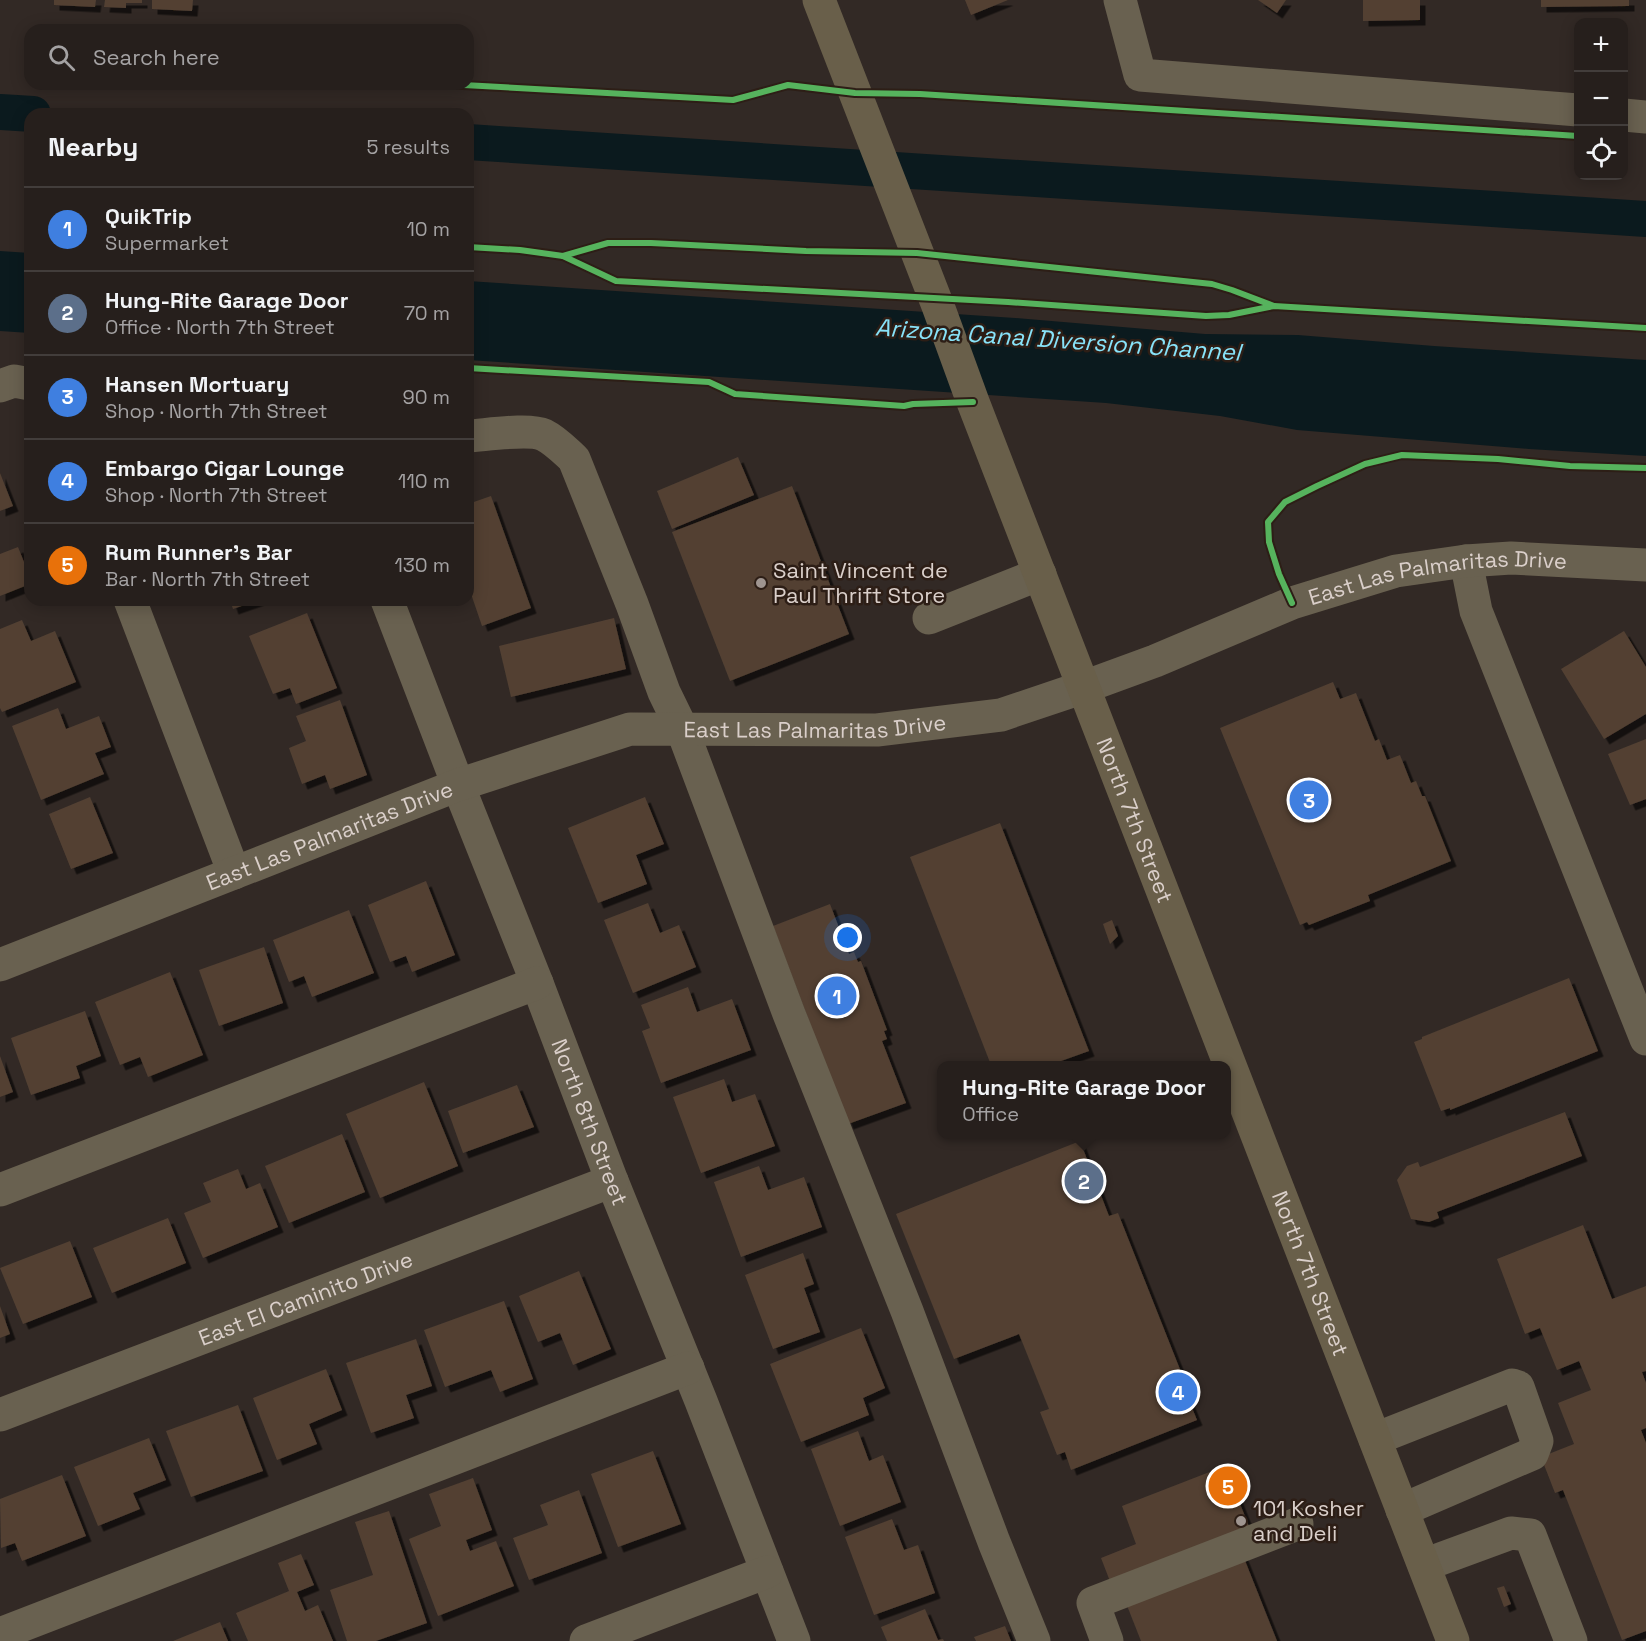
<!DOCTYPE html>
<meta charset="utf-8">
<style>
:root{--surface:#261f1c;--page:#322c29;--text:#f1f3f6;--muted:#a4a2a3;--line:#423d3b;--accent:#bca0f2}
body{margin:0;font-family:"Space Grotesk",sans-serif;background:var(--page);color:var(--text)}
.controls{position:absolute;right:18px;top:18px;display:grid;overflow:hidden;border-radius:12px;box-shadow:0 3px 15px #0003}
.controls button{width:54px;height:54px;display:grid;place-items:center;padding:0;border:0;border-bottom:2px solid var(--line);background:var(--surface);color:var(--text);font:30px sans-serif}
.you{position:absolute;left:848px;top:938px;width:21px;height:21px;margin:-15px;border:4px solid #fff;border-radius:50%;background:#1a73e8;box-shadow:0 0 0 9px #1a73e833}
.badge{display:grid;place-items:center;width:39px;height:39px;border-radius:50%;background:var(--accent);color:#fff;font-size:20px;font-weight:700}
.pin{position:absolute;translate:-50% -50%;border:3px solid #fff;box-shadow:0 2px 6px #0006}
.popup{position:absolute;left:937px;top:1061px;width:294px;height:78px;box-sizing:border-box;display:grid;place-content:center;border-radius:12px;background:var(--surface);filter:drop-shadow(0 2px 4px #0005);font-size:20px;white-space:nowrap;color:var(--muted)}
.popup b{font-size:22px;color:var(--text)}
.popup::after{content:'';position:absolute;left:50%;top:100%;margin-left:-12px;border:12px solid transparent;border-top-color:var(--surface)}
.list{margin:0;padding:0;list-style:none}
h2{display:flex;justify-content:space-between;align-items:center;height:78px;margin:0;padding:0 24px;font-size:26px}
h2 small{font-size:20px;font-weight:400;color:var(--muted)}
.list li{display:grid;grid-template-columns:39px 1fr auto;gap:18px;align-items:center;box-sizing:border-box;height:84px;padding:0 24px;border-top:2px solid var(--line)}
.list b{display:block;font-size:22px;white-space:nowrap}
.list p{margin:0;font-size:20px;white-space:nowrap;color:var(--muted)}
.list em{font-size:20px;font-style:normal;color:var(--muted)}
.icon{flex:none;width:33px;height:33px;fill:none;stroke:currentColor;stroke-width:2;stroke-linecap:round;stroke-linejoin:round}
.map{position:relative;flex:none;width:1646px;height:1641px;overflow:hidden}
.search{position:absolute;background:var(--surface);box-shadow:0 3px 15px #0003;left:24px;top:24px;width:450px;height:66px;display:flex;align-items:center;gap:15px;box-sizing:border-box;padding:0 21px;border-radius:18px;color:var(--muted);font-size:22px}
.panel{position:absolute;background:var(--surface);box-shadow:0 3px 15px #0003;left:24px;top:108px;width:450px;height:498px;border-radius:18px}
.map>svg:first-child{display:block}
.water{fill:#0b1a1e}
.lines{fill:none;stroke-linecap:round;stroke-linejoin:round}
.canal{stroke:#0b1a1e;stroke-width:36}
.building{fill:#524033;filter:url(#shadow)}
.minor{stroke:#696150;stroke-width:33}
.major{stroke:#695f4a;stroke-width:33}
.cycleway-casing{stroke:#2d1e16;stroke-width:10}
.cycleway{stroke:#56b35d;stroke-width:6}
.poi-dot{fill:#9f9590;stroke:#2d1e16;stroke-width:2}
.labels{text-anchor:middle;stroke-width:5;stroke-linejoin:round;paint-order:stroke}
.poi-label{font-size:22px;fill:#dacfca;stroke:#2d1e16;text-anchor:start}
.street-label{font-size:22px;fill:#dacfca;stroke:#2d1e16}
.water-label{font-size:24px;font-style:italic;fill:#88e3f9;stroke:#2d1e16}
</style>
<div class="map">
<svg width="1646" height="1641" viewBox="0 0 1646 1641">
<defs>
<filter id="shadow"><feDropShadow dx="5.5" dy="5.5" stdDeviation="0" flood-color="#0009"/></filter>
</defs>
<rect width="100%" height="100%" fill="#322925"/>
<g class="water">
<path d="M0 251 30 253V333L0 331Z"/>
<path d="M468 281 1015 318 1205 334 1298 335 1434 346 1646 360V456L1529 449 1297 430 1220 416 1106 403 468 360Z"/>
</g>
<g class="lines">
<g class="canal">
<path d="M0 112 33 114"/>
<path d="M468 142 1646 219"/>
</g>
</g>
<g class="building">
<path d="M54 0H96L95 7 54 5Z"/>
<path d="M105 0H142V3H126V8L104 7Z"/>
<path d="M152 0H193L192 11 152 9Z"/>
<path d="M965 0H1008L971 15Z"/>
<path d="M1258 0H1286L1277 13Z"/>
<path d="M1363 0H1420V20L1363 21Z"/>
<path d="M1541 0H1629V6L1541 7Z"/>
<path d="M738 457 754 495 672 529 657 491Z"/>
<path d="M0 473 13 506 0 511Z"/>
<path d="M792 486 849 634 730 681 672 532Z"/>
<path d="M491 496 531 608 482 626 468 585V504Z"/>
<path d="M18 547 30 577V584L0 596V554Z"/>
<path d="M230 600H259L233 609Z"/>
<path d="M307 613 337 688 296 704 290 688 273 694 249 636Z"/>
<path d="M614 618 626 669 511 697 499 646Z"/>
<path d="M22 620 31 641 55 631 76 682 2 712 0 708V629Z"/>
<path d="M1624 631 1646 667V714L1604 739 1561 669Z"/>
<path d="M1333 682 1340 699 1356 693 1375 741 1379 739 1387 760 1400 755 1411 783 1416 781 1422 796H1425L1451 861 1368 895 1370 901 1309 925 1307 922 1300 925 1220 728Z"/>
<path d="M340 700 367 775 330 789 325 775 302 784 289 748 306 741 296 716Z"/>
<path d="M58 708 66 729 99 716 111 747 95 753 104 774 41 800 12 726Z"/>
<path d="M1646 739V799L1630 805 1608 754Z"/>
<path d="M90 797 113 853 71 869 49 814Z"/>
<path d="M645 797 664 844 636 855 647 884 598 903 568 828Z"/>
<path d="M1000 823 1089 1051 1050 1065H991L910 857Z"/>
<path d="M426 881 455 955 412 972 406 956 390 962 368 905Z"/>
<path d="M648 903 660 933 679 925 696 967 633 993 604 920Z"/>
<path d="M830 904 849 954 854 952 858 962 861 961 887 1030 884 1031 887 1039 882 1041 906 1103 848 1124 773 926Z"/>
<path d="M349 910 374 973 312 997 304 976 289 982 273 940Z"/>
<path d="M1112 920 1118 936 1110 944 1103 924Z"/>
<path d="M264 947 283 1003 219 1026 199 970Z"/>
<path d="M170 972 203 1055 148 1077 140 1057 120 1065 95 1002Z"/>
<path d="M1569 978 1598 1051 1450 1110V1108L1441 1111 1414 1042 1422 1039V1037Z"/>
<path d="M688 987 697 1012 732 999 751 1050 661 1083 642 1031 650 1028 641 1005Z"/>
<path d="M85 1011 101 1056 76 1066 80 1078 31 1095 11 1038Z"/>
<path d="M0 1056 13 1092 0 1097Z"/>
<path d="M724 1079 732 1102 755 1094 775 1146 701 1173 673 1097Z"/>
<path d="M424 1082 458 1166 380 1198 346 1114Z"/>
<path d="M517 1085 534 1127 463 1153 448 1111Z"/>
<path d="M1565 1112 1582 1156 1437 1212 1439 1218 1429 1222 1411 1219 1397 1180 1407 1166 1418 1162 1420 1167Z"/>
<path d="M342 1134 365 1192 289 1223 265 1166Z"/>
<path d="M1080 1141 1109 1216 1118 1213 1185 1382 1177 1385 1181 1395 1186 1393 1197 1420 1071 1470 1065 1452 1057 1455 1040 1412 1049 1409 1019 1334 954 1359 896 1214Z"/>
<path d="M759 1166 768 1190 804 1177 822 1227 741 1257 714 1182Z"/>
<path d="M238 1169 246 1189 260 1183 278 1227 203 1258 184 1213 211 1202 203 1183Z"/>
<path d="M168 1218 186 1263 112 1293 93 1248Z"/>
<path d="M1583 1225 1612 1299 1646 1286V1371L1642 1372 1646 1383V1428L1641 1430 1646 1443V1631L1622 1640 1563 1490 1555 1493 1541 1457 1574 1444 1558 1403 1591 1390 1579 1361 1557 1370 1540 1328 1525 1334 1497 1259Z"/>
<path d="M70 1241 92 1297 23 1324 0 1268Z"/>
<path d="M803 1253 814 1284 804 1288 820 1332 773 1349 745 1275Z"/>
<path d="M579 1271 611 1349 573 1365 560 1333 538 1342 519 1296Z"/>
<path d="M504 1301 533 1379 500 1392 491 1370 445 1387 424 1330Z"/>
<path d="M0 1306 10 1334 0 1338Z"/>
<path d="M861 1328 885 1388 863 1398 869 1415 801 1442 770 1364Z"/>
<path d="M416 1339 432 1386 406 1395 414 1418 371 1433 346 1363Z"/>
<path d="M326 1369 342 1410 309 1424 317 1444 277 1460 253 1398Z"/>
<path d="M238 1405 263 1471 191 1497 166 1431Z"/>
<path d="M858 1431 869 1461 883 1455 901 1502 840 1526 811 1449Z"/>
<path d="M149 1438 166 1480 133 1493 140 1509 98 1526 74 1467Z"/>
<path d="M653 1451 681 1524 618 1547 591 1474Z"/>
<path d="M1225 1466 1252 1534 1113 1589 1101 1558 1136 1544 1122 1506Z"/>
<path d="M62 1475 86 1536 22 1561 15 1543 1 1548 0 1499Z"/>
<path d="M473 1478 492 1530 466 1540 470 1551 496 1541 514 1586 438 1616 409 1539 441 1526 429 1494Z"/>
<path d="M579 1490 602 1553 529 1580 513 1538 548 1525 540 1505Z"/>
<path d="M389 1511 427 1623 376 1641H347L330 1590 373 1575 355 1522Z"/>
<path d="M892 1519 904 1550 918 1545 935 1593 874 1615 845 1537Z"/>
<path d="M1242 1553 1277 1641H1141L1126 1603Z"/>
<path d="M301 1554 314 1585 297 1592 305 1611 318 1605 333 1641H248L236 1613 289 1591 278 1563Z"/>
<path d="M1504 1586 1511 1604 1504 1607 1497 1588Z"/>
<path d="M925 1609 938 1640 943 1639 944 1641H887L881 1627Z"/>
<path d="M220 1622 228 1641H173Z"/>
<path d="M1005 1626 1011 1641H976L974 1637Z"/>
</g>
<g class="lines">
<g class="minor">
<path d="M1120 0 1140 75 1578 110"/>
<path d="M1624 115 1646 117"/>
<path d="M0 386 14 381 30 384"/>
<path d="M468 436C486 435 529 428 544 435 556 441 565 451 574 459L632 604 664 692 682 729 789 1014 907 1311 994 1542 1034 1641"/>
<path d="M1466 561 1476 611 1646 1039"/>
<path d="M130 600 234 873"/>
<path id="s1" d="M387 600 458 785 537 983 612 1181 701 1401 794 1641"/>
<path d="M929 618 1040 574"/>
<path id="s2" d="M0 965 458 785 630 729 877 730 1001 715 1084 687 1155 661 1292 603 1396 571 1466 561 1511 558 1646 565"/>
<path d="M0 1190 537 983"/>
<path id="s3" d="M0 1415 612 1181"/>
<path d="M1375 1439 1512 1385 1518 1387 1537 1441 1532 1454 1402 1510"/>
<path d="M1424 1565 1511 1533 1530 1535 1571 1641"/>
<path d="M0 1634 688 1368"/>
<path d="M586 1641 767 1572"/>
<path d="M1107 1641 1093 1603 1297 1524"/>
</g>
<path class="major" id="s4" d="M819 0 938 306 973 402 1453 1641"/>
<g class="cycleway-casing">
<g id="cycleway">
<path d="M445 84 733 100 788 85 855 93 920 94 1578 136"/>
<path d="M468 247 520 250 563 256 616 281 1008 302 1206 316 1229 315 1274 306 1646 328"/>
<path d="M563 256 608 243H651L806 251 917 253 1212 284 1232 290 1274 306"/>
<path d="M468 368 709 382 735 394 904 406 913 404 973 402"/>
<path d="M1292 603 1279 574 1269 542 1268 522 1285 502 1317 486 1365 464 1402 455 1498 459 1570 466 1646 468"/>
</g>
</g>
<use href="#cycleway" class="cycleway"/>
</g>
<g class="poi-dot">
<circle cx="761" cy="583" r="6"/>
<circle cx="1241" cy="1521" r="6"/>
</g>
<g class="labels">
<g class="poi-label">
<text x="773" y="578">Saint Vincent de<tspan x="773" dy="25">Paul Thrift Store</tspan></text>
<text x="1253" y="1516">101 Kosher<tspan x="1253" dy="25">and Deli</tspan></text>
</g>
<g class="street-label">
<text dy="8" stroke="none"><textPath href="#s2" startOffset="1506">East Las Palmaritas Drive</textPath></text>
<text dy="8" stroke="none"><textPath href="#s2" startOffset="858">East Las Palmaritas Drive</textPath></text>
<text dy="8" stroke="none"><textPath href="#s4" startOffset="879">North 7th Street</textPath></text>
<text dy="8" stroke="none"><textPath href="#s2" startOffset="354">East Las Palmaritas Drive</textPath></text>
<text dy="8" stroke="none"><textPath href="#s1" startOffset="560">North 8th Street</textPath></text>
<text dy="8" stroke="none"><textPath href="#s4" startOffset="1365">North 7th Street</textPath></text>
<text dy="8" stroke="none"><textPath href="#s3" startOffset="327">East El Caminito Drive</textPath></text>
</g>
<g class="water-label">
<text transform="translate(1058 340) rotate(4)" y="8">Arizona Canal Diversion Channel</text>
</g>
</g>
</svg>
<div class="controls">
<button>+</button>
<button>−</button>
<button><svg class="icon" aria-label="locate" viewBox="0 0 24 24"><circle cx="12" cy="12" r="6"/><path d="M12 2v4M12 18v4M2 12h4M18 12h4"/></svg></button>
</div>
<div class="you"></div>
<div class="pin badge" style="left:837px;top:996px;background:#3f7fe0">1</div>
<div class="pin badge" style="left:1084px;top:1181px;background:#5c6f8a">2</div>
<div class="popup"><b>Hung-Rite Garage Door</b>Office</div>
<div class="pin badge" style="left:1309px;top:800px;background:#3f7fe0">3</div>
<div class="pin badge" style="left:1178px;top:1392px;background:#3f7fe0">4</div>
<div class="pin badge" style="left:1228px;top:1486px;background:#e8710a">5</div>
<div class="search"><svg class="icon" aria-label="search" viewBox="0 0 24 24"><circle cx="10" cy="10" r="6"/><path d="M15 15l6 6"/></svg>Search here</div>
<section class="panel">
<h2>Nearby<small>5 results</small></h2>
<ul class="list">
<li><span class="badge" style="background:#3f7fe0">1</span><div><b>QuikTrip</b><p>Supermarket</p></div><em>10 m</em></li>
<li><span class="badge" style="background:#5c6f8a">2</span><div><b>Hung-Rite Garage Door</b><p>Office · North 7th Street</p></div><em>70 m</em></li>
<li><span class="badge" style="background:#3f7fe0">3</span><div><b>Hansen Mortuary</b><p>Shop · North 7th Street</p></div><em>90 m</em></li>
<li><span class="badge" style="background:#3f7fe0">4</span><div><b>Embargo Cigar Lounge</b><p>Shop · North 7th Street</p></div><em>110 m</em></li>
<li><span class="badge" style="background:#e8710a">5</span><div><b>Rum Runner's Bar</b><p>Bar · North 7th Street</p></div><em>130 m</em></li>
</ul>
</section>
</div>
